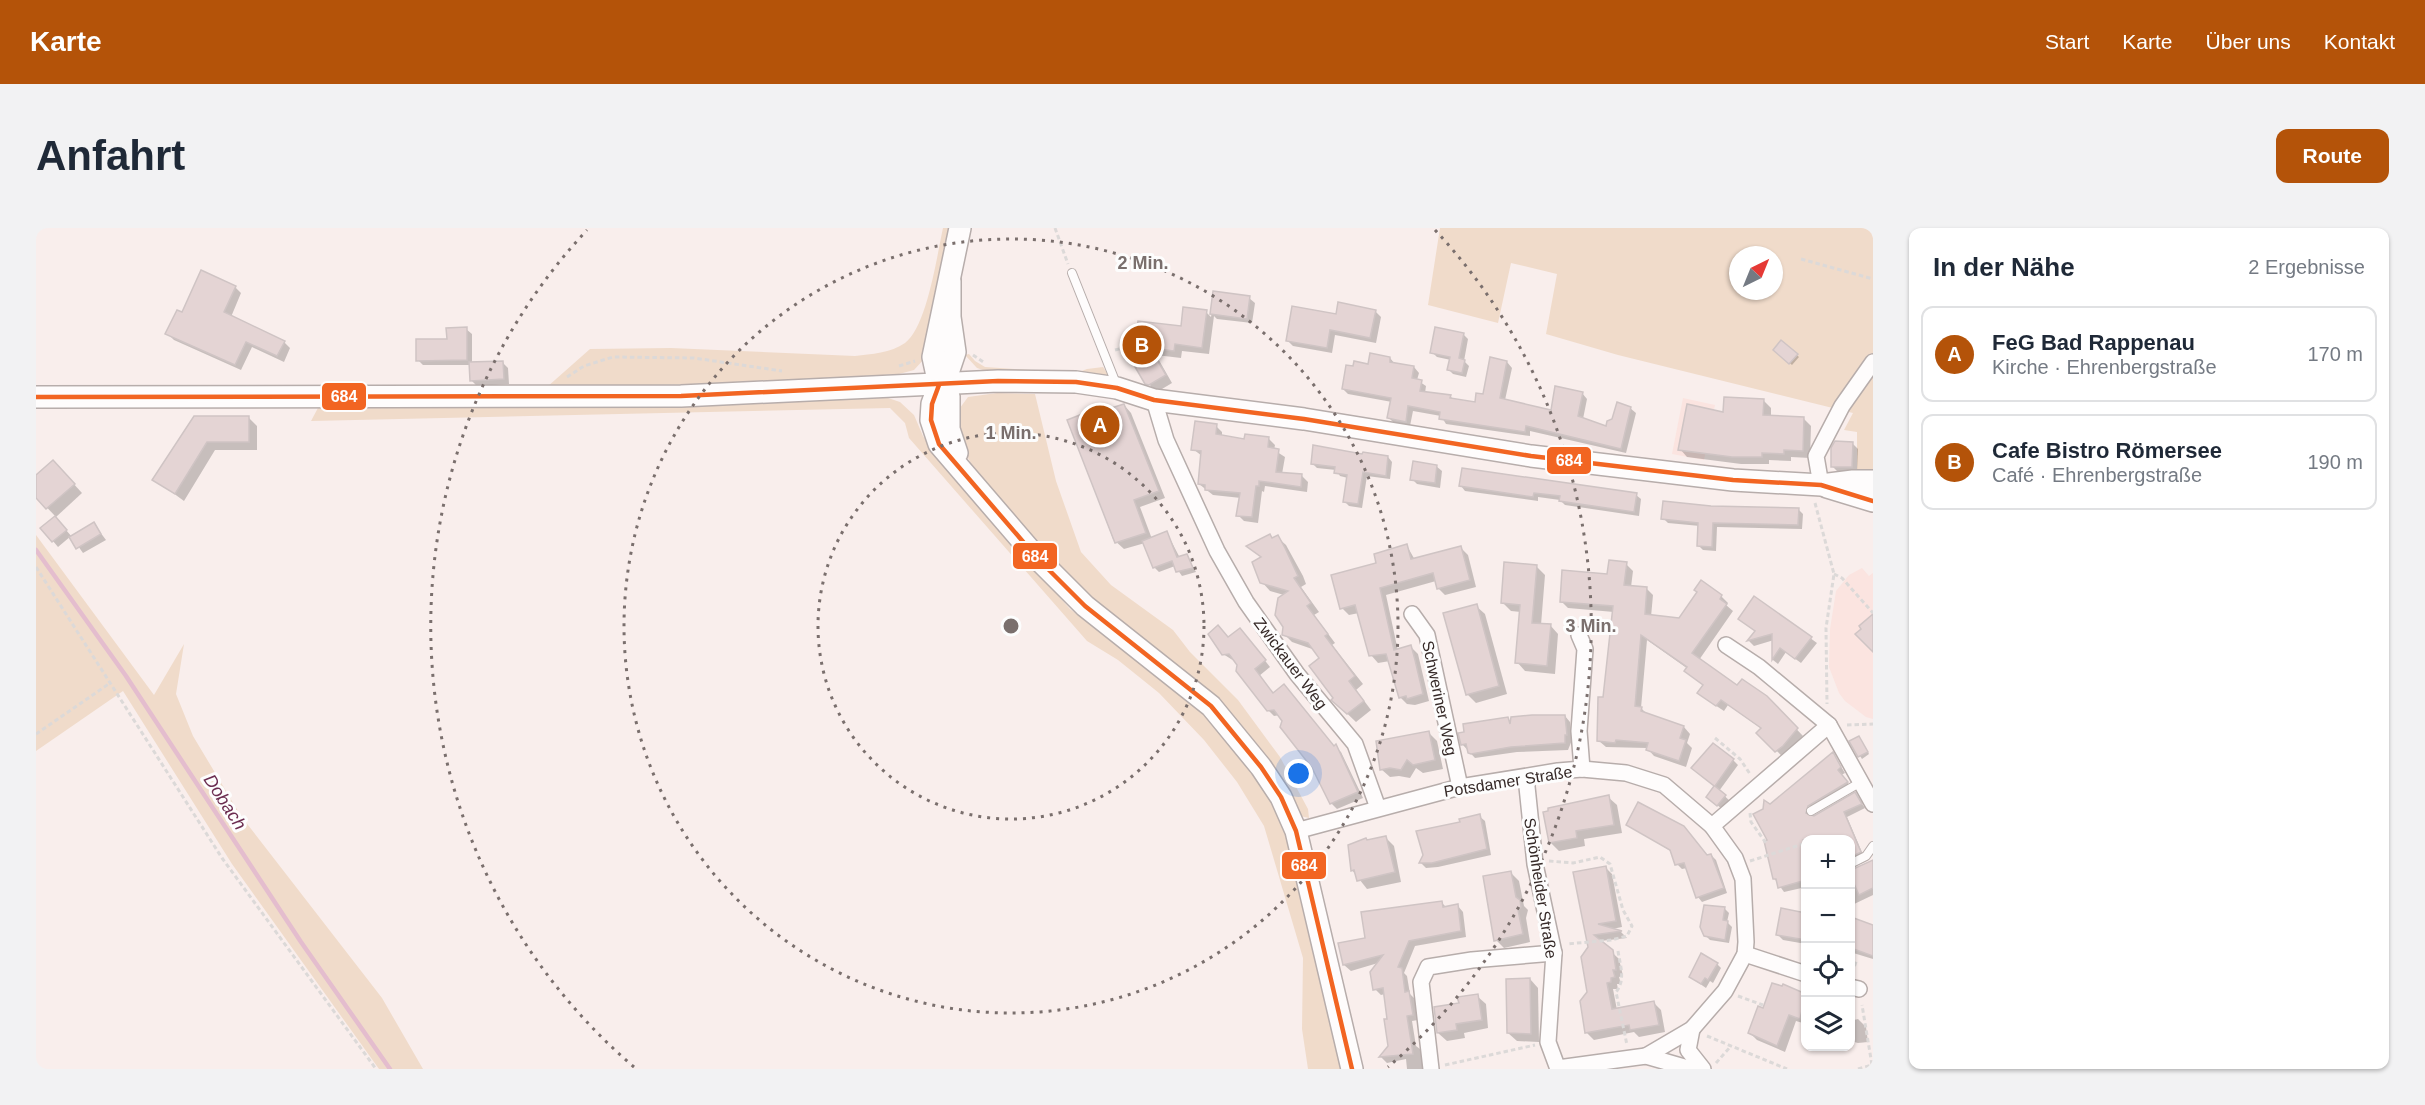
<!DOCTYPE html>
<html lang="de">
<meta charset="utf-8">
<style>
:root{--surface:#fff;--page:#f2f2f3;--text:#1f2937;--muted:#747a83;--line:#e0e1e3;--accent:#b45309}
body{margin:0;font-family:Arial,sans-serif;background:var(--page);color:var(--text)}
.controls{position:absolute;right:18px;bottom:18px;display:grid;overflow:hidden;border-radius:12px;box-shadow:0 2px 4px #0004}
.controls button{width:54px;height:54px;display:grid;place-items:center;padding:0;border:0;border-bottom:2px solid var(--line);background:var(--surface);color:var(--text);font:30px sans-serif}
.compass{position:absolute;left:1693px;top:18px;width:54px;height:54px;border-radius:50%;background:var(--surface);box-shadow:0 2px 4px #0004;rotate:43deg}
.you{position:absolute;left:1263px;top:546px;width:21px;height:21px;margin:-15px;border:4px solid #fff;border-radius:50%;background:#1a73e8;box-shadow:0 0 0 9px #1a73e833}
.badge{display:grid;place-items:center;width:39px;height:39px;border-radius:50%;background:var(--accent);color:#fff;font-size:20px;font-weight:700}
.pin{position:absolute;translate:-50% -50%;border:3px solid #fff;box-shadow:0 2px 6px #0006}
.list{margin:0;padding:0;list-style:none}
h2{display:flex;justify-content:space-between;align-items:center;height:78px;margin:0;padding:0 24px;font-size:26px}
h2 small{font-size:20px;font-weight:400;color:var(--muted)}
.list li{display:grid;grid-template-columns:39px 1fr auto;gap:18px;align-items:center;box-sizing:border-box;height:96px;margin:0 12px 12px;padding:0 12px;border:2px solid var(--line);border-radius:12px}
.list b{display:block;font-size:22px;white-space:nowrap}
.list p{margin:0;font-size:20px;white-space:nowrap;color:var(--muted)}
.list em{font-size:20px;font-style:normal;color:var(--muted)}
.icon{flex:none;width:33px;height:33px;fill:none;stroke:currentColor;stroke-width:2;stroke-linecap:round;stroke-linejoin:round}
.map{position:relative;flex:none;width:1837px;height:841px;overflow:hidden;border-radius:12px}
header{display:flex;align-items:center;gap:36px;box-sizing:border-box;height:84px;padding:0 30px;background:var(--accent);color:#fff}
header strong{font-size:28px}
nav{display:flex;gap:33px;margin-inline-start:auto;font-size:21px}
.intro{display:flex;align-items:center;justify-content:space-between;box-sizing:border-box;height:144px;padding:0 36px}
h1{margin:0;font-size:42px}
.button{padding:15px 27px;border-radius:12px;background:var(--accent);color:#fff;font-size:21px;font-weight:700}
main{display:flex;gap:36px;padding:0 36px}
aside{flex:1;background:var(--surface);border-radius:12px;box-shadow:0 2px 4px #0004}
.map>svg:first-child{display:block}
.built{fill:#fbe4e0}
.green{fill:#f0dbca;fill-rule:evenodd}
.shadow{fill:#0003}
.lines{fill:none;stroke-linecap:round;stroke-linejoin:round}
.stream{stroke:#e4bdce;stroke-width:4.5}
.building{fill:#e4d4d4;stroke:#cfc4c4;stroke-width:1.5}
.lane-casing{stroke:#b7adab;stroke-width:10}
.street-casing{stroke:#b7adab;stroke-width:18}
.secondary-casing{stroke:#b7adab;stroke-width:24}
.path{stroke:#dcd9d8;stroke-width:3;stroke-dasharray:4.5 3;stroke-linecap:butt}
.lane{stroke:#fefcfc;stroke-width:8}
.street{stroke:#fefcfc;stroke-width:15}
.secondary{stroke:#fefcfc;stroke-width:21}
.bus-1-casing{stroke:#fdfdfd;stroke-width:9}
.bus-1{stroke:#f26522;stroke-width:4.5}
.ring{fill:none;stroke:#7a6f6d;stroke-width:3;stroke-dasharray:3 6}
.labels{text-anchor:middle;stroke-width:6;stroke-linejoin:round;paint-order:stroke}
.street-label{font-size:16px;fill:#362a28;stroke:#fdfdfd}
.water-label{font-size:18px;font-style:italic;fill:#6c2e51;stroke:#fdfdfd}
.centre{fill:#7a6f6d;stroke:#fdfdfd;stroke-width:3}
.ring-label{font-size:18px;text-anchor:middle;font-weight:bold;fill:#7a6f6d;stroke:#fdfdfd;stroke-width:6;stroke-linejoin:round;paint-order:stroke}
.line-badge{stroke:#fdfdfd;stroke-width:2}
.badge-label{font-size:16px;text-anchor:middle;font-weight:bold;fill:#fff}
</style>
<header>
<strong>Karte</strong>
<nav><a>Start</a><a>Karte</a><a>Über uns</a><a>Kontakt</a></nav>
</header>
<div class="intro"><h1>Anfahrt</h1><a class="button">Route</a></div>
<main>
<div class="map">
<svg width="1837" height="841" viewBox="0 0 1837 841">
<rect width="100%" height="100%" fill="#f9eeec"/>
<g class="built">
<path d="M1647 170 1679 177 1668 232 1636 226Z"/>
<path d="M1826 340 1833 348 1837 345V491L1830 489 1809 473 1803 465 1793 439 1794 401 1800 363 1813 347Z"/>
</g>
<g class="green">
<path d="M907 0H919L889 130 878 142 863 146 719 155 511 159 554 121 635 120 819 128C835 126 855 125 869 115 891 99 901 27 907 0Z"/>
<path d="M1404 0H1837V244L1821 243V204L1808 202 1817 185 1582 127 1510 106 1521 46 1475 35 1462 95 1392 77ZM1702 27H1738V63H1702Z"/>
<path d="M933 126 939 133 949 139 1040 145 1051 141 1067 139 1073 148 947 142 941 140 929 127Z"/>
<path d="M961 165 999 166 1020 253 1045 324 1075 357 1137 402 1154 424 1202 472 1244 529 1272 581 1273 590 1260 587 1160 453 1044 365 942 248 923 214 921 184 932 169Z"/>
<path d="M852 170 864 174 878 187 887 208 906 236 1034 381 1129 453 1185 502 1213 537 1237 576 1254 617 1306 841H1272L1266 801 1267 730 1228 598 1201 554 1168 512 1123 465 1082 432 1051 413 873 210 869 195 854 180 275 193 283 178Z"/>
<path d="M0 307 118 467 148 416 140 466 157 508 205 588 346 770 387 841H343L196 636 87 463 0 523Z"/>
</g>
<g class="shadow">
<path d="M199 59 205 65 195 89 248 114 254 120 248 134 216 119 205 142 138 112 131 105 147 86Z"/>
<path d="M1179 65 1213 70 1219 75 1216 95 1181 91 1178 88 1173 126 1146 123 1145 130 1120 127 1136 155 1121 164 1118 163 1096 131 1170 84 1175 89Z"/>
<path d="M1339 83 1345 89 1340 115 1299 107 1296 125 1257 118 1251 112 1301 88Z"/>
<path d="M430 101 436 106V135L466 134 472 140 473 156 441 158 435 152V137H387L382 132Z"/>
<path d="M1427 106 1432 111 1428 133 1433 138 1430 149 1417 146 1413 142 1415 132 1401 129 1396 124Z"/>
<path d="M1745 114 1763 129 1756 137 1739 122Z"/>
<path d="M1354 130 1359 136 1378 139 1383 145 1381 152 1390 158 1389 165 1414 168 1418 172 1440 176 1471 134 1476 140 1469 172 1516 184 1546 165 1551 171 1547 191 1571 200 1594 180 1600 185 1590 225 1494 203V208L1410 196 1405 188 1377 183 1374 198 1358 195 1353 190 1356 174 1312 166 1307 161 1333 137Z"/>
<path d="M1727 172 1735 180V189L1767 190 1775 198 1774 230 1755 229V233L1733 232V236H1705L1651 229 1644 221Z"/>
<path d="M1088 177 1095 185 1129 270 1104 279 1116 311 1131 305 1144 330 1151 328 1160 344 1146 348 1139 338 1123 344 1118 339 1109 315 1088 321 1077 311 1033 192 1067 180 1070 183Z"/>
<path d="M159 190H213L221 198V222H179L148 273 118 251Z"/>
<path d="M1180 198 1186 204V209L1209 213 1233 211 1239 217 1238 222 1249 229 1246 246 1266 248 1272 254 1271 264 1229 258 1228 264 1226 263 1222 295 1208 293 1202 287 1205 270 1177 267 1163 256 1166 228 1157 221Z"/>
<path d="M1816 215 1822 221 1821 244H1802L1796 238Z"/>
<path d="M1328 228 1352 229 1356 234 1354 251 1331 248 1326 280 1313 278 1309 274 1312 250 1304 248 1300 242 1281 240 1276 235Z"/>
<path d="M1400 238 1406 243 1404 260 1381 256 1376 251Z"/>
<path d="M25 242 46 265 20 289 0 268V249Z"/>
<path d="M1425 258 1600 267 1605 271 1603 288 1529 277 1524 272 1502 269V273L1429 263Z"/>
<path d="M1675 279 1762 281 1767 286 1766 301 1681 299 1680 323 1667 322 1662 317 1664 298 1632 295 1627 290Z"/>
<path d="M24 295 36 309 58 296 70 312 47 325 35 308 22 319 6 300Z"/>
<path d="M1234 307 1237 311 1241 309 1250 317 1267 348 1270 356 1265 359 1283 384 1278 387 1299 415 1296 417 1327 456 1320 462 1335 482 1320 494 1297 472 1299 470 1286 430 1279 422 1256 414 1248 406V367L1234 363 1226 354V330L1212 318Z"/>
<path d="M1371 318 1379 332 1425 320 1432 327 1440 359 1409 367 1402 360 1400 353 1350 367 1362 423 1375 419 1382 426 1393 473 1379 477 1371 476 1364 469 1354 433 1342 435 1335 427 1323 385 1313 387 1306 380 1342 336Z"/>
<path d="M1590 336 1597 343 1595 359 1610 360 1617 367 1615 389 1644 392 1685 368 1692 375 1690 377 1697 383 1663 432 1702 459 1730 469 1767 508 1747 529 1722 505 1726 501 1692 477 1688 483 1670 471 1663 465 1668 458 1650 443 1652 441 1611 412 1605 480 1612 487 1648 499 1654 506 1651 515 1656 520 1650 539 1618 528 1611 520 1570 519 1563 513 1578 384 1532 380 1525 373Z"/>
<path d="M1500 338 1509 347 1505 397H1514L1522 406 1519 446 1489 443 1481 434 1485 384 1475 383 1467 375Z"/>
<path d="M1719 370 1781 415 1765 435 1750 424 1742 436 1737 432 1738 412 1718 418 1713 413 1720 404Z"/>
<path d="M1440 378 1449 386 1471 466 1440 475 1431 466Z"/>
<path d="M1209 407 1234 439 1223 448 1238 466 1305 524 1327 570 1301 581 1295 575 1277 539 1248 492 1244 487 1238 488 1232 482 1203 436 1187 426 1192 411Z"/>
<path d="M1529 488 1534 494 1536 512 1532 522 1481 524 1439 530 1426 516 1472 491 1476 495Z"/>
<path d="M1393 505 1401 513 1407 541 1387 545 1380 540 1374 550 1363 548 1354 549 1345 541Z"/>
<path d="M1825 512 1833 526 1826 531 1815 514Z"/>
<path d="M1797 526 1809 545 1805 547 1816 560 1778 582 1773 577Z"/>
<path d="M1697 532 1702 537 1683 563 1694 573 1687 582 1672 569 1680 559 1662 544Z"/>
<path d="M1819 566 1829 580 1811 589 1828 629 1814 636V612H1791Z"/>
<path d="M1572 569 1581 577 1586 605 1548 611 1549 618 1523 623 1514 614Z"/>
<path d="M1443 588 1449 593 1455 627 1402 639 1390 640 1385 635 1426 595Z"/>
<path d="M1592 596 1671 628 1675 627 1680 632 1691 665 1666 674 1662 669 1651 640 1646 641 1641 636 1636 624Z"/>
<path d="M1350 610 1358 618 1365 654 1331 661 1316 642 1332 614Z"/>
<path d="M1770 612V659L1748 664 1738 650 1730 614Z"/>
<path d="M1837 634V667L1814 678V643Z"/>
<path d="M1569 639 1576 646 1586 699 1576 701 1585 704 1591 710 1564 713 1583 731 1587 748 1583 749 1585 756H1581L1582 761H1577L1581 782 1618 775 1625 782 1629 804 1603 809 1598 804 1558 812 1551 805 1554 719Z"/>
<path d="M1475 645 1483 653 1488 678 1492 682 1490 690 1494 714 1468 720 1460 712Z"/>
<path d="M1406 675 1410 679 1421 677 1427 684 1430 709 1379 718 1368 745 1371 748 1374 766 1379 771 1382 792 1376 793 1380 818 1388 824 1390 841H1371L1370 831 1351 835 1345 829 1354 819 1349 766 1345 767 1339 761 1342 735 1315 743 1308 737 1304 716 1331 711Z"/>
<path d="M1689 681 1693 685 1691 694 1696 699 1693 715 1674 712 1669 707Z"/>
<path d="M1746 681 1770 685V716L1747 712 1742 707Z"/>
<path d="M1814 691 1837 699V731L1814 724Z"/>
<path d="M1681 736 1685 740 1677 755 1674 753 1670 760 1654 749Z"/>
<path d="M1494 751 1502 760 1503 814 1481 813 1472 805Z"/>
<path d="M1764 764 1770 769V796L1760 793 1749 824 1721 812 1714 805 1728 782Z"/>
<path d="M1441 768 1450 776 1452 800 1428 805 1429 810 1411 813 1402 805 1424 776Z"/>
<path d="M1822 791 1830 799 1832 814 1822 815 1814 813V793Z"/>
</g>
<g class="lines">
<path class="stream" d="M0 322 90 448 265 714 354 841"/>
</g>
<g class="building">
<path d="M165 42 200 58 188 84 249 113 241 128 210 114 199 137 129 106 141 82 146 84Z"/>
<path d="M1177 63 1214 68 1211 91 1174 86Z"/>
<path d="M1302 74 1340 82 1334 110 1294 102 1291 120 1250 113 1256 78 1300 86Z"/>
<path d="M1147 79 1171 82 1166 120 1139 116 1138 123 1114 120 1130 147 1113 157 1109 156 1095 132 1094 115H1099L1102 93 1145 98Z"/>
<path d="M431 99V132L380 133V111H411L410 100Z"/>
<path d="M1399 99 1428 105 1423 130 1429 132 1426 145 1411 142 1414 129 1394 125Z"/>
<path d="M1745 112 1762 126 1753 136 1737 122Z"/>
<path d="M1334 125 1354 129V134L1378 138 1376 150 1386 152 1384 163 1415 167 1414 170 1439 174 1440 165 1447 166 1454 129 1471 133 1464 170 1515 182 1519 158 1547 164 1542 188 1570 198 1571 193 1576 191 1581 174 1595 179 1585 221 1490 198 1489 204 1403 191 1404 184 1372 178 1370 194 1351 190 1355 170 1306 161 1310 137 1317 138 1318 133 1332 136Z"/>
<path d="M467 133 468 151 434 153 433 134Z"/>
<path d="M1688 169 1728 171 1727 187 1768 189 1767 223 1748 222V226L1726 225V229H1696L1642 222 1651 176 1687 184Z"/>
<path d="M1088 176 1123 263 1098 272 1110 305 1079 315 1031 192 1067 178 1069 182Z"/>
<path d="M158 188H213V214H171L139 266 116 252Z"/>
<path d="M1159 193 1181 196 1180 206 1208 211 1209 206 1233 209 1232 219 1243 221 1240 244 1266 246 1265 259 1223 253V258H1220L1216 289 1200 288 1204 265 1169 262V257L1162 256 1165 223 1155 222Z"/>
<path d="M1799 213 1817 214 1816 239H1795V220Z"/>
<path d="M1277 217 1326 226 1327 224 1352 228 1350 248 1327 244 1322 276 1307 274 1311 247 1298 245 1299 239 1275 236Z"/>
<path d="M17 232 39 256 10 281 0 270V247Z"/>
<path d="M1377 233 1401 237 1399 255 1374 252Z"/>
<path d="M1426 240 1601 265 1598 284 1523 273 1524 268 1498 265 1497 269 1423 258Z"/>
<path d="M1627 273 1675 278 1763 280 1762 297 1677 295 1676 319 1661 318 1662 295 1625 291Z"/>
<path d="M19 288 31 302 16 314 4 300Z"/>
<path d="M58 294 65 306 40 321 33 309Z"/>
<path d="M1131 303 1141 329 1151 326 1157 340 1140 344 1136 333 1117 340 1106 313Z"/>
<path d="M1234 306 1236 310 1242 307 1249 320 1262 348 1258 350 1275 375 1271 378 1292 406 1289 408 1319 448 1313 453 1328 473 1311 486 1295 472 1297 470 1273 438 1283 430 1272 415 1246 407 1247 399 1239 387 1242 370 1252 363 1224 355 1216 334 1225 329 1210 318Z"/>
<path d="M1371 316 1375 331 1425 318 1434 352 1401 361 1397 345 1344 360 1358 422 1375 417 1379 432 1387 466 1371 471 1370 468 1363 470 1350 426 1333 428 1319 377 1304 381 1295 347 1340 335 1338 326Z"/>
<path d="M1573 332 1591 334 1588 357 1611 359 1609 386 1643 390 1661 364 1658 362 1665 352 1686 367 1684 371 1691 376 1656 425 1701 457 1706 451 1731 468 1762 500 1747 518 1739 524 1720 505 1725 500 1685 472 1680 478 1661 465 1667 457 1648 443 1651 439 1605 407 1599 478 1606 479 1605 483 1648 498 1644 510 1650 512 1643 533 1610 522 1612 515 1580 512 1579 515 1561 513 1562 469H1567L1577 378 1524 374 1526 342 1571 346Z"/>
<path d="M1468 334 1501 337 1496 395 1515 396 1511 438 1479 435 1484 377 1465 375Z"/>
<path d="M1718 368 1776 409 1759 431 1744 420 1736 432V406L1711 413 1719 403 1702 391Z"/>
<path d="M1441 376 1463 458 1430 467 1407 385Z"/>
<path d="M1837 386V424L1819 406 1825 401 1823 398Z"/>
<path d="M1182 397 1192 409 1204 400 1230 432 1219 441 1237 465 1248 456 1298 518 1300 516 1322 564 1294 576 1276 540 1244 499 1246 493 1238 482 1231 483 1200 443 1201 437 1193 426 1186 427 1172 406Z"/>
<path d="M1496 487H1529L1531 507H1529V515L1475 519 1435 526 1432 525 1430 516 1425 517 1422 505 1428 504 1427 496 1472 489 1474 496 1475 489Z"/>
<path d="M1393 503 1399 532 1377 537 1371 532 1365 542 1354 540 1344 542 1340 513Z"/>
<path d="M1823 508 1832 524 1822 529 1813 513Z"/>
<path d="M1677 515 1698 531 1679 558 1690 567 1681 578 1670 569 1678 558 1655 540Z"/>
<path d="M1797 524 1805 539 1802 542 1812 554 1772 578 1770 585 1778 588 1819 564 1826 576 1808 584 1825 624 1815 629V612H1767L1770 652 1742 660 1740 651H1737L1728 613 1731 612 1717 586 1727 581 1728 572 1734 576Z"/>
<path d="M1573 567 1578 597 1540 603 1541 610 1513 615 1507 584 1512 583V580Z"/>
<path d="M1602 574 1648 598 1671 627 1675 626 1688 660 1660 670 1648 635 1639 637 1634 622 1590 597Z"/>
<path d="M1444 586 1451 621 1396 635H1383L1387 627 1380 603 1424 594 1423 591Z"/>
<path d="M1350 608 1359 644 1321 653 1318 642 1315 643 1312 617 1330 610 1331 612Z"/>
<path d="M1837 632V660L1823 667 1815 649V642Z"/>
<path d="M1570 638 1580 693 1562 696 1586 703 1558 707 1577 722 1580 742H1577L1579 749 1575 750V754L1571 755 1576 781 1618 773 1623 797 1594 802 1593 797 1549 805 1544 773 1551 764 1545 729 1552 719 1537 644Z"/>
<path d="M1475 643 1480 669 1484 672 1485 679 1482 682 1487 706 1458 713 1447 648Z"/>
<path d="M1406 673 1407 679 1422 676 1425 703 1373 713 1362 739 1366 740 1369 764 1373 763 1377 787 1371 788 1377 826 1343 829 1352 818 1348 791H1351L1347 760 1337 762 1334 744 1347 727 1307 737 1302 715 1329 710 1325 684Z"/>
<path d="M1668 677 1689 679 1687 692 1692 693 1689 712 1668 708 1664 699Z"/>
<path d="M1745 680 1770 685V712L1740 707Z"/>
<path d="M1815 689 1837 697V728L1815 720Z"/>
<path d="M1665 725 1682 735 1672 752 1669 750 1665 756 1653 749Z"/>
<path d="M1494 750 1495 806 1471 805 1470 751Z"/>
<path d="M1736 755 1746 758 1747 756 1770 766 1764 791 1753 787 1741 818 1712 805 1722 778 1727 780Z"/>
<path d="M1442 766 1446 792 1420 796 1421 802 1401 805 1398 779 1423 775 1421 769Z"/>
</g>
<g class="lines">
<g class="lane-casing">
<g id="lane">
<path d="M1036 45 1081 158"/>
<path d="M1775 583 1825 554"/>
<path d="M1814 636 1830 628 1837 618"/>
</g>
</g>
<g class="street-casing">
<g id="street">
<path d="M1118 172 1130 212 1181 323 1210 374 1261 446 1319 516 1342 580"/>
<path d="M1785 257 1780 228 1806 178 1837 134"/>
<path d="M1376 386 1391 407 1424 559"/>
<path d="M1543 407 1549 421 1543 503 1546 541"/>
<path d="M1690 417 1723 439 1793 497 1837 576"/>
<path d="M1490 549 1499 636 1518 725 1512 814 1522 841"/>
<path d="M1676 598 1793 497"/>
<path d="M1260 603 1424 559 1522 543 1546 541 1590 545 1628 557 1676 598 1699 630 1707 651 1710 714 1709 726 1689 763 1656 801 1610 828"/>
<path d="M1709 726 1770 746"/>
<path d="M1814 759 1823 761"/>
<path d="M1656 801 1652 822 1667 841"/>
<path d="M1522 840 1610 828 1655 841"/>
<path d="M1395 841 1385 754 1392 739 1436 732 1518 725"/>
</g>
</g>
<g class="secondary-casing">
<g id="secondary">
<path d="M914 53V89L919 124 913 142 903 157 896 176 895 192 903 216 1001 330 1049 378 1175 478 1225 539 1245 569 1260 603 1316 841"/>
<path d="M0 169 645 168 962 153 1040 154 1081 160 1118 172 1268 191 1495 228 1697 252 1785 257 1817 253H1837"/>
<path d="M921 225 913 201V168L903 157 897 129 924 0"/>
<path d="M1791 259 1837 273"/>
</g>
</g>
<g class="path">
<path d="M1019 0 1032 36"/>
<path d="M1765 31 1837 51"/>
<path d="M1079 122 1095 118"/>
<path d="M937 127 949 135"/>
<path d="M863 138 879 133"/>
<path d="M531 149 548 138 577 129 658 130 746 143"/>
<path d="M1779 275 1798 346 1790 400 1791 476"/>
<path d="M0 339 186 630 340 841"/>
<path d="M1798 346 1806 350 1837 385"/>
<path d="M1811 497 1837 496"/>
<path d="M0 506 74 455"/>
<path d="M1679 510 1704 531 1714 546"/>
<path d="M1714 585 1715 594 1730 615"/>
<path d="M1513 633 1537 635 1564 629 1574 636 1587 682 1596 698 1591 708 1575 712 1531 716"/>
<path d="M1714 633 1770 615"/>
<path d="M1582 723C1584 737 1590 752 1580 764L1591 817"/>
<path d="M1816 745 1821 731"/>
<path d="M1702 768 1727 777"/>
<path d="M1671 808 1751 841"/>
<path d="M1680 835 1695 818"/>
<path d="M1409 837 1499 817"/>
<path d="M1822 841 1836 837 1826 777"/>
</g>
<use href="#lane" class="lane"/>
<use href="#street" class="street"/>
<use href="#secondary" class="secondary"/>
<g class="bus-1-casing">
<g id="bus-1">
<path d="M903 157 896 176 895 192 903 216 1001 330 1049 378 1175 478 1225 539 1245 569 1260 603 1316 841"/>
<path d="M0 169 645 168 962 153 1040 154 1081 160 1118 172 1268 191 1495 228 1697 252 1785 257 1837 273"/>
</g>
</g>
<use href="#bus-1" class="bus-1"/>
</g>
<g class="ring">
<circle cx="975" cy="398" r="193"/>
<circle cx="975" cy="398" r="387"/>
<path d="M598 839A580 580 0 0 1 551 2M1399 2A580 580 0 0 1 1352 839"/>
</g>
<g class="labels">
<g class="street-label">
<text transform="translate(1255 435) rotate(53)" y="6">Zwickauer Weg</text>
<text transform="translate(1404 470) rotate(78)" y="6">Schweriner Weg</text>
<text transform="translate(1472 553) rotate(-9)" y="6">Potsdamer Straße</text>
<text transform="translate(1505 660) rotate(81)" y="6">Schönheider Straße</text>
</g>
<g class="water-label">
<text transform="translate(189 574) rotate(57)" y="6">Dobach</text>
</g>
</g>
<circle cx="975" cy="398" r="9" class="centre"/>
<g class="ring-label">
<text x="1107" y="41">2 Min.</text>
<text x="975" y="211">1 Min.</text>
<text x="1555" y="404">3 Min.</text>
</g>
<g class="line-badge">
<rect x="285" y="154" width="46" height="29" rx="6" fill="#f26522"/>
<rect x="1510" y="218" width="46" height="29" rx="6" fill="#f26522"/>
<rect x="976" y="314" width="46" height="28" rx="6" fill="#f26522"/>
<rect x="1245" y="623" width="46" height="29" rx="6" fill="#f26522"/>
</g>
<g class="badge-label">
<text x="308" y="174">684</text>
<text x="1533" y="238">684</text>
<text x="999" y="334">684</text>
<text x="1268" y="643">684</text>
</g>
</svg>
<div class="controls">
<button>+</button>
<button>−</button>
<button><svg class="icon" aria-label="locate" viewBox="0 0 24 24"><circle cx="12" cy="12" r="6"/><path d="M12 2v4M12 18v4M2 12h4M18 12h4"/></svg></button>
<button><svg class="icon" aria-label="layers" viewBox="0 0 24 24"><path d="M12 4l9 5-9 5-9-5zM3 14l9 5 9-5"/></svg></button>
</div>
<svg class="compass" viewBox="-18 -18 36 36"><path d="M0-13l5 13h-10z" fill="#e53935"/><path d="M0 13l5-13h-10z" fill="#747a83"/></svg>
<div class="you"></div>
<div class="pin badge" style="left:1064px;top:197px">A</div>
<div class="pin badge" style="left:1106px;top:117px">B</div>
</div>
<aside>
<h2>In der Nähe<small>2 Ergebnisse</small></h2>
<ul class="list">
<li><span class="badge">A</span><div><b>FeG Bad Rappenau</b><p>Kirche · Ehrenbergstraße</p></div><em>170 m</em></li>
<li><span class="badge">B</span><div><b>Cafe Bistro Römersee</b><p>Café · Ehrenbergstraße</p></div><em>190 m</em></li>
</ul>
</aside>
</main>
